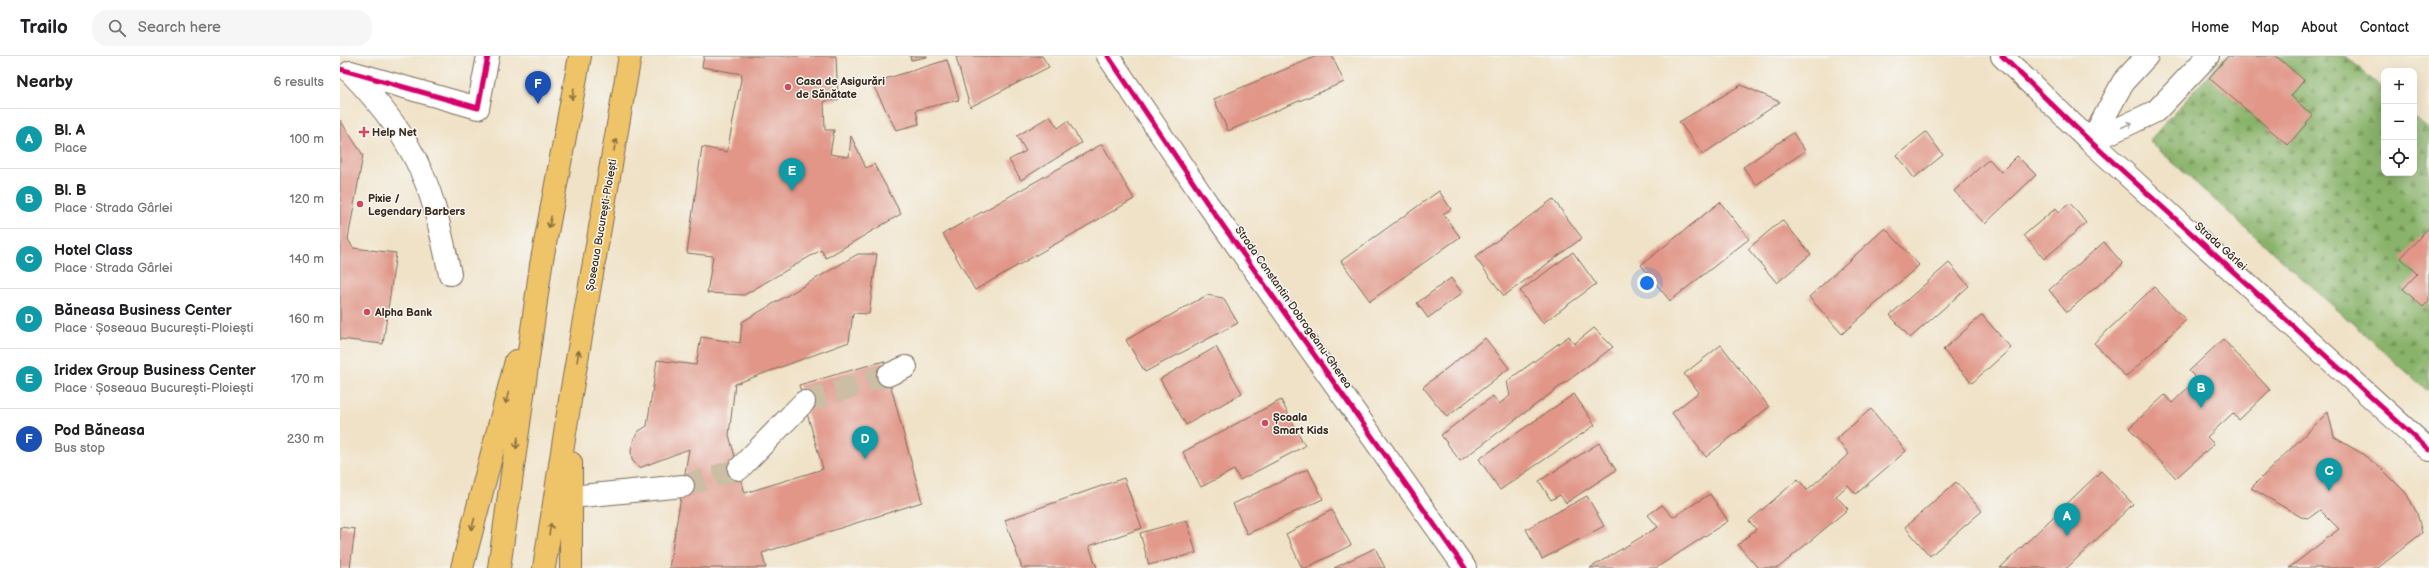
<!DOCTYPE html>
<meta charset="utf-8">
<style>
:root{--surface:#fff;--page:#f6f6f6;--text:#202124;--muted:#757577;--line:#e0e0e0;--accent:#111827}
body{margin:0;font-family:"Balsamiq Sans",sans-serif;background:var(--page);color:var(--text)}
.controls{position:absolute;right:12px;top:12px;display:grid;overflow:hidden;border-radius:8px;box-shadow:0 4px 16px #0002}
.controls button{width:36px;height:36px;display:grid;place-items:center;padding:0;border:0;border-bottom:1px solid var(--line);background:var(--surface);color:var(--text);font:20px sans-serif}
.you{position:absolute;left:1307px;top:227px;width:14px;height:14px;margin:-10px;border:3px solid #fff;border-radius:50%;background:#1a73e8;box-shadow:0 0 0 6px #1a73e833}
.badge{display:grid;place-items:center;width:26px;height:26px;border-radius:50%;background:var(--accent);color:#fff;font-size:13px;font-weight:700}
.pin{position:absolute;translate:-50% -33px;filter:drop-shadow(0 1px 2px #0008)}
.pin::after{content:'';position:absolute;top:21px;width:14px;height:12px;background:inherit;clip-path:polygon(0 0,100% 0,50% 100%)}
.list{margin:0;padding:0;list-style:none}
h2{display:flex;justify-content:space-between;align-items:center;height:52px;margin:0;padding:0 16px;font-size:17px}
h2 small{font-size:13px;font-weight:400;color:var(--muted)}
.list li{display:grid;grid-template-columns:26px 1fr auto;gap:12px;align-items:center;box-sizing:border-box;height:60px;padding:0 16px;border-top:1px solid var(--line)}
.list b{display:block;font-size:15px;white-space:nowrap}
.list p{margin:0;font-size:13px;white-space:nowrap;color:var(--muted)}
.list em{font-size:13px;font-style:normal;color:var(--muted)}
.icon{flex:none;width:22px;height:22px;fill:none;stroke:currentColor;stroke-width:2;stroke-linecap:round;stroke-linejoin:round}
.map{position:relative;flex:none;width:2089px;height:512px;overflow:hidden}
header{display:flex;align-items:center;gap:24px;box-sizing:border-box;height:56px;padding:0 20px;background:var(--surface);border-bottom:1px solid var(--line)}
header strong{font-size:19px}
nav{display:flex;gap:22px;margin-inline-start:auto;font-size:14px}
.search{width:280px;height:36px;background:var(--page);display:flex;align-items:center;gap:10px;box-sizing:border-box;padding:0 14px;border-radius:16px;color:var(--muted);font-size:15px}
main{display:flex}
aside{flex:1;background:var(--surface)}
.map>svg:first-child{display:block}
.forest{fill:url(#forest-firs);stroke:#626e44}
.building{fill:#e19688}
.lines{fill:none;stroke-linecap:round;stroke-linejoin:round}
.minor-tunnel{stroke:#ccbda5;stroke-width:22;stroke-dasharray:22 11;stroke-linecap:butt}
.minor-casing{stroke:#7a6a59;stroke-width:24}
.major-casing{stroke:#7a6a59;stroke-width:24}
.minor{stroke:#fff;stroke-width:22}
.major{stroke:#efc469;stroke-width:22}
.cycleway-casing{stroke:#f6f6f2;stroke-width:8}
.cycleway{stroke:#d6006c;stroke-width:5}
.oneway{stroke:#8c6f40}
.oneway2{stroke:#a79f9a}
.poi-dot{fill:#d1495b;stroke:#f6f6f2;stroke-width:1.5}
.labels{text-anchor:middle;stroke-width:3;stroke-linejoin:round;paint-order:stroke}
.poi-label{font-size:11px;font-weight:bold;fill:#3b2a1e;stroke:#f6f6f2;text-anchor:start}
.street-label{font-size:11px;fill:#3b2a1e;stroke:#f6f6f2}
</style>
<header>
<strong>Trailo</strong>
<div class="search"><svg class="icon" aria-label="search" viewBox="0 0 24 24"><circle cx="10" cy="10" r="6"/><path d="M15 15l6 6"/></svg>Search here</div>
<nav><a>Home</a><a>Map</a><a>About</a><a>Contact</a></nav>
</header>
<main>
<aside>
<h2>Nearby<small>6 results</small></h2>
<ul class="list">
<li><span class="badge" style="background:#0f9aa8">A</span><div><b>Bl. A</b><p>Place</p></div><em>100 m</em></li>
<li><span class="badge" style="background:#0f9aa8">B</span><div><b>Bl. B</b><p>Place · Strada Gârlei</p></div><em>120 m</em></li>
<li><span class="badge" style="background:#0f9aa8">C</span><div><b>Hotel Class</b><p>Place · Strada Gârlei</p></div><em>140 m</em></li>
<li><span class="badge" style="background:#0f9aa8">D</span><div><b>Băneasa Business Center</b><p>Place · Șoseaua București-Ploiești</p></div><em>160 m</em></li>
<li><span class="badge" style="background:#0f9aa8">E</span><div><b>Iridex Group Business Center</b><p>Place · Șoseaua București-Ploiești</p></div><em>170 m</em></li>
<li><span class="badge" style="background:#1a4fb4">F</span><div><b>Pod Băneasa</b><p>Bus stop</p></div><em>230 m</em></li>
</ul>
</aside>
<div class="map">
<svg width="2089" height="512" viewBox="0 0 2089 512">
<defs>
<pattern id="forest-firs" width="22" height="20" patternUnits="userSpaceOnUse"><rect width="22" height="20" fill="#89b36b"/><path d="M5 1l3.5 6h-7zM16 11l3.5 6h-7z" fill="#719257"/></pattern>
</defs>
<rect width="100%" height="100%" fill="#f6f6f2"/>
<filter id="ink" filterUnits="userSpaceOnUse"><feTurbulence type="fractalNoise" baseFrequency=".025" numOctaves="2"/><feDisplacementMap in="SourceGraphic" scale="8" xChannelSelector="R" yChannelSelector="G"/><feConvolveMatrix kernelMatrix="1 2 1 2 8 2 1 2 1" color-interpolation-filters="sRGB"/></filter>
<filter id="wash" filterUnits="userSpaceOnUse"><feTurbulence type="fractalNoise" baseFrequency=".012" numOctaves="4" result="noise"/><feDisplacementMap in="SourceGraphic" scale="16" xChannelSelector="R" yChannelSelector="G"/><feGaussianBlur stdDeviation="0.9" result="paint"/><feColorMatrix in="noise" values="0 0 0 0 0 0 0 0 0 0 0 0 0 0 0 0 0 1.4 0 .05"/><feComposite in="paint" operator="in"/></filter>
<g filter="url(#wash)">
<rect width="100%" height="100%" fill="#f0e2c7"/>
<path class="forest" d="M1886 0H2006L2044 34V117H2074V61L2089 74V336L1809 85Z"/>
<g id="blocks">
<g class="building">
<path d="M364 0H496L498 44 484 45 485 74H494L490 98 509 101 511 80 526 112 534 108 561 158 486 202 481 194 404 239 367 237 373 200 347 197 362 91 387 96 402 18 362 11Z"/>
<path d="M570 0H587V1L571 4Z"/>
<path d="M621 0H702L709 11 630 51 616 1Z"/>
<path d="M977 0H992L1004 26 888 75 874 43Z"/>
<path d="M1888 0H1936L1964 24 1951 40 1973 60 1948 89 1869 22Z"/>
<path d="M607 4 619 44 576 54 579 68 556 74 532 27Z"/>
<path d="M1401 29 1440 46 1363 98 1339 66Z"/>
<path d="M710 60 718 72 728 65 741 87 681 124 669 104 686 95 677 80Z"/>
<path d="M0 64 23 99 8 183 13 192 56 197 43 288 0 283Z"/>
<path d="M1586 76 1603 99 1574 122 1557 99Z"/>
<path d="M1453 77 1465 95 1416 129 1403 111Z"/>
<path d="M762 88 794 143 635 234 603 178Z"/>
<path d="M1677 100 1696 119 1645 168 1614 135 1649 103 1661 116Z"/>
<path d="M1099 135 1111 153 1103 158 1120 181 1030 245 1001 205Z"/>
<path d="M1213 143 1242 182 1164 240 1135 201Z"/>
<path d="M1380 146 1409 183 1330 245 1301 209Z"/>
<path d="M1730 147 1746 167 1704 203 1684 179 1716 152 1719 156Z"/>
<path d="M1442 164 1471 198 1437 227 1408 193Z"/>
<path d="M2089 171V245L2083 251 2063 233 2077 218 2061 202Z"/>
<path d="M1545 172 1579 209 1502 278 1469 241Z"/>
<path d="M1764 186 1783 208 1727 256 1709 234Z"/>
<path d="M1233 196 1256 228 1203 267 1180 235Z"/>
<path d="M518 198H537L529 258 513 257 509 286 395 328 389 379 405 437 483 413 459 329 544 305 582 446 422 497 426 512H329L349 393 299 412 292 404 291 394 294 382 299 375 307 370 317 304 356 309 361 281 400 287 402 266Z"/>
<path d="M1609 207 1629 230 1570 282 1550 259Z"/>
<path d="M1111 222 1122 237 1088 262 1077 247Z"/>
<path d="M1814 231 1846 264 1786 321 1754 287Z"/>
<path d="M867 239 883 242 898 267 805 316 786 284Z"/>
<path d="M1642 259 1671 292 1632 327 1603 294Z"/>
<path d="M1254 272 1273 291 1120 405 1101 379 1153 340 1159 348 1170 340 1167 325 1229 280 1234 288Z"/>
<path d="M1145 282 1169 312 1107 361 1083 331Z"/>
<path d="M1883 283 1930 334 1899 364 1893 357 1867 381 1874 388 1836 422 1789 372 1825 339 1832 347 1857 323 1849 315Z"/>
<path d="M1381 289 1429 351 1366 401 1332 357 1359 336 1344 318Z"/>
<path d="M876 291 902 337 846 369 820 323Z"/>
<path d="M1234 338 1255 369 1160 434 1139 403Z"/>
<path d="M941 344 965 390 900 424 894 414 861 431 843 396Z"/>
<path d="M1531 353 1566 395 1516 438 1508 429 1496 440 1508 453 1438 512H1418L1398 489 1416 473 1409 465 1458 423 1467 434 1509 398 1496 383Z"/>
<path d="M1988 356 1994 381 2021 397 2042 413 2066 437 2077 457 2082 477 2038 512H1949L1999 473 1980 454 1969 462 1961 461 1911 432Z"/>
<path d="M1259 387 1276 414 1226 447 1220 439 1211 444 1199 425Z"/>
<path d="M968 413 983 443 907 478 893 448Z"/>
<path d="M1761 415 1793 448 1727 512H1660Z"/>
<path d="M784 422 802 472 749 490 757 512H682L665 464Z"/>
<path d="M1616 426 1642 455 1590 500 1565 471Z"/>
<path d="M1370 438 1388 465 1316 512H1250L1318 471 1308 459 1322 449 1333 461Z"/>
<path d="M1247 440 1264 470 1202 503 1186 473Z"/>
<path d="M992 454 1011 489 966 512H962L946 478Z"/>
<path d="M847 464 856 497 809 509 800 477Z"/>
<path d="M0 471 15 473 10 512H0Z"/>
<path d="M1035 492 1045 512H994Z"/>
</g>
</g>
</g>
<g filter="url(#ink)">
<use href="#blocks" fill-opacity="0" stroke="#7a6a59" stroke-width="1"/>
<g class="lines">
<g class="minor-tunnel">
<path d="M464 346 548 319"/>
<path d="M343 430 399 413"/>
</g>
<g class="minor-casing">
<g id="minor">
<path d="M768 0 867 147 1125 512"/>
<path d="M1662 0 1751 86 2089 394"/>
<path d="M10 16C38 45 65 78 81 115 96 147 102 183 110 218"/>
<path d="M11 16 138 52 148 0"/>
<path d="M1751 86 1816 55 1868 0"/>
<path d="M1751 86 1783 26 1807 0"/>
<path d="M548 319 566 311"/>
<path d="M399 413 464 346"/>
<path d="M231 441 343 430"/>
</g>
</g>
<g class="major-casing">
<g id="major">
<path d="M122 512 176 305"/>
<path d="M159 512 201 209 240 0"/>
<path d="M204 512 231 338 290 0"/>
<path d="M231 512V407"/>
</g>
</g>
<use href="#minor" class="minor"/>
<use href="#major" class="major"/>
<g class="cycleway-casing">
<g id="cycleway">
<path d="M768 0 867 147 1125 512"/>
<path d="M1662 0 1751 86 2089 394"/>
<path d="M0 13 138 52 148 0"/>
</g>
</g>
<use href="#cycleway" class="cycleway"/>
</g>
<defs><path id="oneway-shaft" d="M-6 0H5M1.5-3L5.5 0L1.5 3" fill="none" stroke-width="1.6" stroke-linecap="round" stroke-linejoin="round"/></defs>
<g class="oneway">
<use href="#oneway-shaft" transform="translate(233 38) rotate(99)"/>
<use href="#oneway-shaft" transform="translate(275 89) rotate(-80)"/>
<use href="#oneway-shaft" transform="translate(210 166) rotate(101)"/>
<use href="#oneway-shaft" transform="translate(238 300) rotate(-80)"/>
<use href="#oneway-shaft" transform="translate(167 342) rotate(105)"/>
<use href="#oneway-shaft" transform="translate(177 387) rotate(98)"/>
<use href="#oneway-shaft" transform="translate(133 468) rotate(105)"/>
<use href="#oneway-shaft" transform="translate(210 473) rotate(-81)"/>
</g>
<use class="oneway2" href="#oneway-shaft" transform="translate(1787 69) rotate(-25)"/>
</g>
<g class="poi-dot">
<circle cx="448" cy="31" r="4"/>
<path d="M22 70h4v4h4v4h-4v4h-4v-4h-4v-4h4z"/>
<circle cx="20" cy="148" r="4"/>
<circle cx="27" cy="256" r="4"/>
<circle cx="925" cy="367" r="4"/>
</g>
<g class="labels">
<g class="poi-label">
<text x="456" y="29">Casa de Asigurări<tspan x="456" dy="13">de Sănătate</tspan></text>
<text x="32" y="80">Help Net</text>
<text x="28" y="146">Pixie /<tspan x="28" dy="13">Legendary Barbers</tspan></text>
<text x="35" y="260">Alpha Bank</text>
<text x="933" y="365">Școala<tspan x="933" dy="13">Smart Kids</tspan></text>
</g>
<g class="street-label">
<text transform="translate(261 169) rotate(-80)" y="4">Șoseaua București-Ploiești</text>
<text transform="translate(1881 190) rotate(42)" y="4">Strada Gârlei</text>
<text transform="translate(954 251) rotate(55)" y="4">Strada Constantin Dobrogeanu-Gherea</text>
</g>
</g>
</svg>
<div class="controls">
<button>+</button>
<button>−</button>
<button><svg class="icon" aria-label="locate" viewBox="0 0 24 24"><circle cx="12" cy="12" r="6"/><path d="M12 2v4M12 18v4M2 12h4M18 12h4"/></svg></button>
</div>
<div class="you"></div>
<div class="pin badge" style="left:1727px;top:480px;background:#0f9aa8">A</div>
<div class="pin badge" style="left:1861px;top:352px;background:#0f9aa8">B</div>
<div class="pin badge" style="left:1989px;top:435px;background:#0f9aa8">C</div>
<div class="pin badge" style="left:525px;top:403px;background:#0f9aa8">D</div>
<div class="pin badge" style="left:452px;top:135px;background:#0f9aa8">E</div>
<div class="pin badge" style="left:198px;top:48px;background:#1a4fb4">F</div>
</div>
</main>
